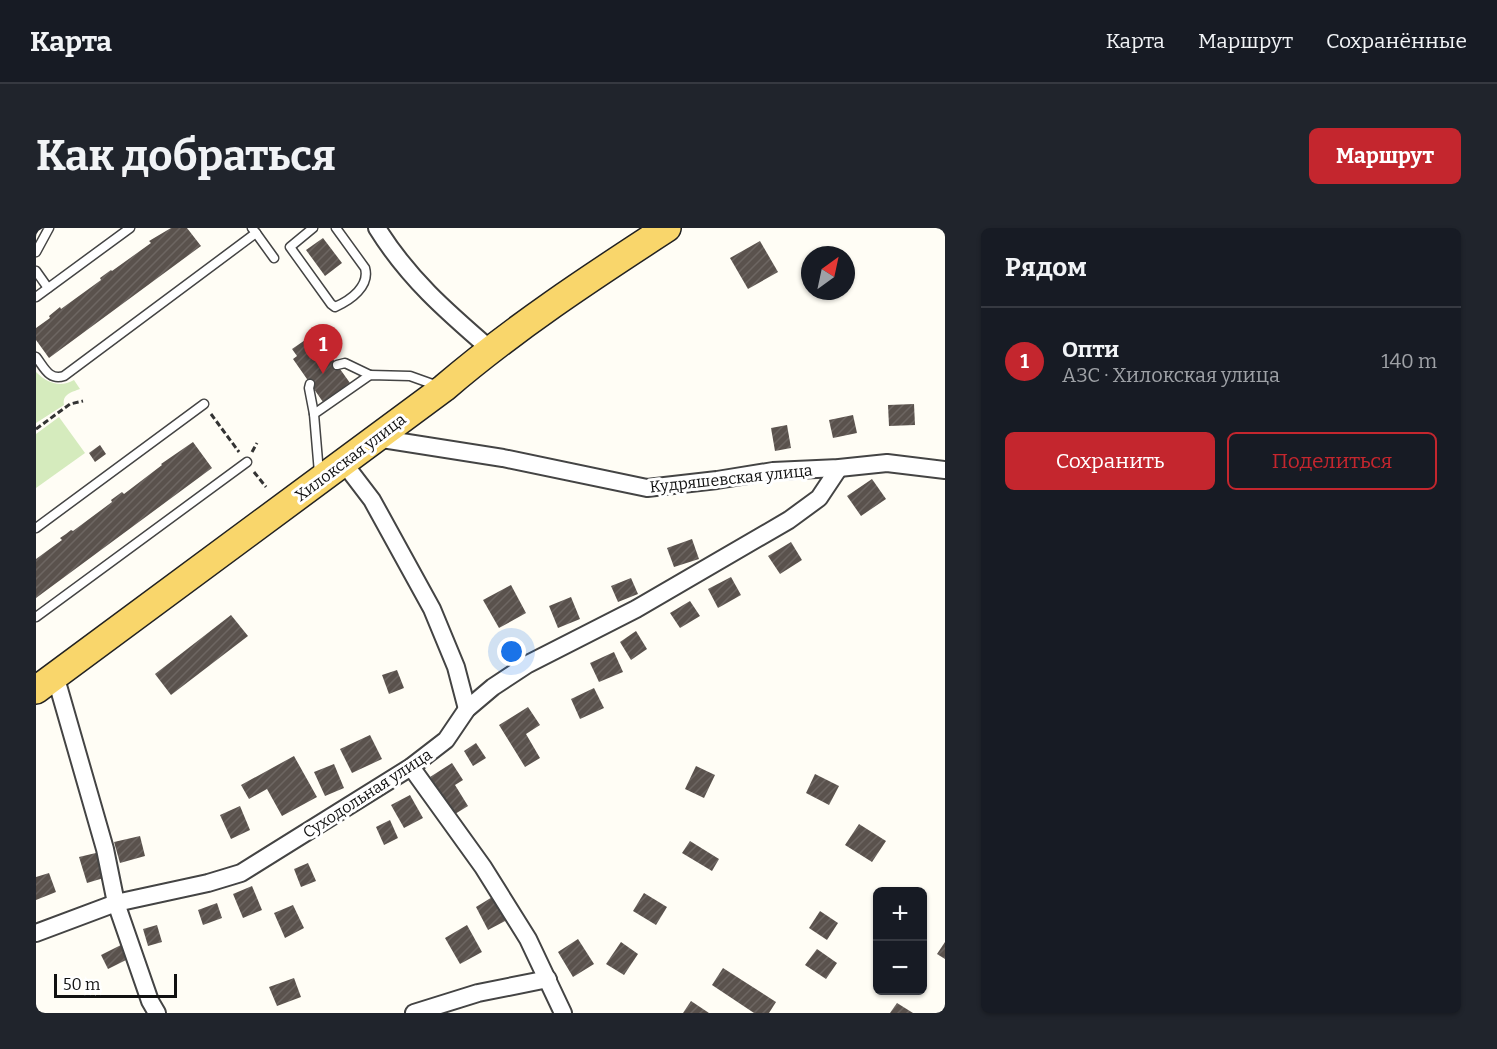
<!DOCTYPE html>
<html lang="ru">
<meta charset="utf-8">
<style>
:root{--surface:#171b24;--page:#20242c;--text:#f1f3f6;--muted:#9ea1a6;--line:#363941;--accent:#c4262e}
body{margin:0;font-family:Bitter,serif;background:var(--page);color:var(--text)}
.controls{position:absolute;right:18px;bottom:18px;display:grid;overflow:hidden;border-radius:9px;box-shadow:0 2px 4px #0004}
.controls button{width:54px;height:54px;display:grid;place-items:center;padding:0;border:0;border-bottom:2px solid var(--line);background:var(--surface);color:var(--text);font:30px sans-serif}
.compass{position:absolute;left:765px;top:18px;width:54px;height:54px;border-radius:50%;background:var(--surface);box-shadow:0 2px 4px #0004;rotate:33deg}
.scale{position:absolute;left:18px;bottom:15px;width:123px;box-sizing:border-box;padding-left:6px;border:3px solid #111;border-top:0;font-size:16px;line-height:21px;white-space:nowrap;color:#111;-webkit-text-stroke:4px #fff;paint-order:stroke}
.you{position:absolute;left:476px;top:424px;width:21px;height:21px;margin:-15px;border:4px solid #fff;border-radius:50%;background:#1a73e8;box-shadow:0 0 0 9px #1a73e833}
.badge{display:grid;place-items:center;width:39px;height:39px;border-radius:50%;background:var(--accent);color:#fff;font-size:20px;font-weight:700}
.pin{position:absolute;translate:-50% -50px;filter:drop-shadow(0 2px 3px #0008)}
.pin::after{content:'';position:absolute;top:32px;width:21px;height:18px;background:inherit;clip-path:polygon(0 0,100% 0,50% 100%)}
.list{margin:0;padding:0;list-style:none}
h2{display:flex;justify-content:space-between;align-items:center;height:78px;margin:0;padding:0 24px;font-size:26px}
h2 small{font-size:20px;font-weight:400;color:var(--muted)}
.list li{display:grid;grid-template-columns:39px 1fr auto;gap:18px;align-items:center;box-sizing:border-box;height:108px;padding:0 24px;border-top:2px solid var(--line)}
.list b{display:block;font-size:22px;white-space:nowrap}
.list p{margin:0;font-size:20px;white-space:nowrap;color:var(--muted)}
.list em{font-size:20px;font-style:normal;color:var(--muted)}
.actions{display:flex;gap:12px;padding:18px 24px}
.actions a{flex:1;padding:14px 0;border:2px solid var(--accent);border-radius:9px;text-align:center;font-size:21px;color:var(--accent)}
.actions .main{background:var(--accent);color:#fff}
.map{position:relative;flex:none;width:909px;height:785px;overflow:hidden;border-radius:9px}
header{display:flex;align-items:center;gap:36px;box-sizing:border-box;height:84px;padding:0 30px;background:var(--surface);border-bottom:2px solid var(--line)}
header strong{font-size:28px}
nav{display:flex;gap:33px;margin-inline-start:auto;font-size:21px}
.intro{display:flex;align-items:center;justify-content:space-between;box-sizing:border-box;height:144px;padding:0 36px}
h1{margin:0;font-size:42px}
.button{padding:15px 27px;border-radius:9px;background:var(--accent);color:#fff;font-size:21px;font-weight:700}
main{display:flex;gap:36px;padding:0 36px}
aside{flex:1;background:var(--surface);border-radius:9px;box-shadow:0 2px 4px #0004}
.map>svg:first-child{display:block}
.park{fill:#d5ebbd}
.building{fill:url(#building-hatch)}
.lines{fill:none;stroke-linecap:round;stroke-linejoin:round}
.lane-casing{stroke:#444;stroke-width:11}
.street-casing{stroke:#444;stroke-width:20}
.primary-casing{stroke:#222;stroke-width:30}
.path{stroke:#333;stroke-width:3;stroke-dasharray:6 3;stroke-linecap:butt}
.lane{stroke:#fff;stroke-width:8}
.street{stroke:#fff;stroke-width:16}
.primary{stroke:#f9d66b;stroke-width:27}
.labels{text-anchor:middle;stroke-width:6;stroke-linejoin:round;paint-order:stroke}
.street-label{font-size:16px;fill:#111;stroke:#fff}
</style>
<header>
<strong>Карта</strong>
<nav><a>Карта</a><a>Маршрут</a><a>Сохранённые</a></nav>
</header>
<div class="intro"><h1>Как добраться</h1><a class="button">Маршрут</a></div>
<main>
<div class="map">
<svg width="909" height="785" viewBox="0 0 909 785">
<defs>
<pattern id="building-hatch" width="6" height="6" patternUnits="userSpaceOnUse" patternTransform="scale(1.5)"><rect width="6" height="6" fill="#5a524d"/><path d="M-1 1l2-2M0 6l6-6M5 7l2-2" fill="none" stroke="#6d6662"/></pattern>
</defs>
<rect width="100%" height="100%" fill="#fffdf5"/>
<g class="park">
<path d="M0 144C11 155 24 160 38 152L44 161C36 164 26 166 28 177L0 195Z"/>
<path d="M23 189 49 225 0 260V206Z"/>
</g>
<g class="building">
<path d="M135 0H151L165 18 13 130 0 112V100L14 90 13 88 24 79 25 81 65 52 64 50 75 42 76 43 115 15 113 13Z"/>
<path d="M287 10 306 35 289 48 270 22Z"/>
<path d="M724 13 742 44 712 61 694 30Z"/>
<path d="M275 108 280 115 284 113 314 155 287 174 257 131 261 128 256 121Z"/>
<path d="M878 176 879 197 853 198 852 177Z"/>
<path d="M817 187 821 205 797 210 793 192Z"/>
<path d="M751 197 755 220 739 223 735 200Z"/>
<path d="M157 214 176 240 0 370V331L26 312 24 310 30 306 35 302 37 303 76 274 75 272 86 264 88 266 126 237 125 236Z"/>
<path d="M64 217 70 226 59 234 53 225Z"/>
<path d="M836 251 850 271 825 288 811 268Z"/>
<path d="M656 311 663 331 638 339 631 320Z"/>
<path d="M755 314 766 332 744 346 732 328Z"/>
<path d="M695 349 705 367 682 380 672 361Z"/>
<path d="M595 350 602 366 582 374 575 358Z"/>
<path d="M475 357 490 385 463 400 447 372Z"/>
<path d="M535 369 544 391 522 400 513 378Z"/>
<path d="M654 373 664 388 644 400 634 385Z"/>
<path d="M195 387 212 408 135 467 119 446Z"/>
<path d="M600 403 611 421 595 432 584 414Z"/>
<path d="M578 424 587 444 563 454 554 435Z"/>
<path d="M361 442 368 460 353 466 346 447Z"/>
<path d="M558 460 568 480 544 491 535 471Z"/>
<path d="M492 479 504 497 490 506 504 530 489 539 463 497Z"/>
<path d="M334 507 346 531 316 545 304 521Z"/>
<path d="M440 515 450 530 437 538 428 523Z"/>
<path d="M258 528 281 569 246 588 231 561 213 571 205 557Z"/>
<path d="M416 535 427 552 419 557 432 578 419 586 394 549Z"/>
<path d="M298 536 308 560 289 568 278 544Z"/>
<path d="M660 538 679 547 668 570 649 561Z"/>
<path d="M779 546 803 558 793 577 770 565Z"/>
<path d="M374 567 387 590 368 600 355 577Z"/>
<path d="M204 578 214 602 195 611 184 587Z"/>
<path d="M354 592 362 610 348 617 340 599Z"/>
<path d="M823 596 850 613 836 634 809 617Z"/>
<path d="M104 608 109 628 84 635 78 614Z"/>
<path d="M654 613 683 631 676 643 646 625Z"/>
<path d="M64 624 71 649 51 655 43 629Z"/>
<path d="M272 635 280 653 265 659 258 641Z"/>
<path d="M13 645 20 664 0 672V649Z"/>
<path d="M216 658 226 682 207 690 197 666Z"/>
<path d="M608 665 631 679 620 697 597 683Z"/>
<path d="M458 668 471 692 452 702 440 679Z"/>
<path d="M181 675 186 690 167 697 162 682Z"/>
<path d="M257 677 268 700 249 710 238 685Z"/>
<path d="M784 683 802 695 791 712 773 700Z"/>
<path d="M121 697 126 714 112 718 107 701Z"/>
<path d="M431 697 446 724 424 736 409 710Z"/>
<path d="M542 711 558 736 537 749 522 724Z"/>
<path d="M585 714 602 726 588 747 570 736Z"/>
<path d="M909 714V731L901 726Z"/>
<path d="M85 717 92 731 72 741 65 727Z"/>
<path d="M781 721 801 735 790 751 769 737Z"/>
<path d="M687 740 740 774 733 785H718L676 757Z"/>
<path d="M258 750 265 769 241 778 233 759Z"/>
<path d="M655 773 673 785H647Z"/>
<path d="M861 775 877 785H854Z"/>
</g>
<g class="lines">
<g class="lane-casing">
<g id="lane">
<path d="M277 0 254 19 295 76 299 79C315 72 334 58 329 40L300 0"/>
<path d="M220 5 238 30"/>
<path d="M0 24 13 0"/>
<path d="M0 43 12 60"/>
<path d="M0 69 94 0"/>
<path d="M0 129C8 139 13 153 28 148L220 5 216 0"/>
<path d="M301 137 309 135 334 147"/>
<path d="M274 156 273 160 278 186"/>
<path d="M283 245 278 186 334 147 374 148 402 158"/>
<path d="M0 300 168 176"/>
<path d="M0 389 211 234"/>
</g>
</g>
<g class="street-casing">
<g id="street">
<path d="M341 0C372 50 410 83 454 121"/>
<path d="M340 210 467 230 611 260 681 252 737 243 803 240 851 235 909 242"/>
<path d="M307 234 336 272 396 381 420 439 431 481"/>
<path d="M19 447 69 621 80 675 114 773 121 785"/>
<path d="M375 539 447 639 492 711 527 785"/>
<path d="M0 705 80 675 172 655 205 645 375 539 410 512 431 481 457 459 492 436 600 381 753 292 783 270 803 240"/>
<path d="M378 785 442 765 512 751"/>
</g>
</g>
<g class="primary-casing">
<path id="primary" d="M0 462 408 160C478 100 554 50 631 0"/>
</g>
<g class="path">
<path d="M175 186 203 224"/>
<path d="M0 201 34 176 47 173"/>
<path d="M216 224 221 215"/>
<path d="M218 244 230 259"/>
</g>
<use href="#lane" class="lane"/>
<use href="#street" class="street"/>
<use href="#primary" class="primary"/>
</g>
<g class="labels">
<g class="street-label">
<text transform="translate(314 229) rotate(-37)" y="6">Хилокская улица</text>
<text transform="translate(695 250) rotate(-6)" y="6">Кудряшевская улица</text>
<text transform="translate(331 565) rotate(-33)" y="6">Суходольная улица</text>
</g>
</g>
</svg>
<div class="controls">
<button>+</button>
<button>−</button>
</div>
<svg class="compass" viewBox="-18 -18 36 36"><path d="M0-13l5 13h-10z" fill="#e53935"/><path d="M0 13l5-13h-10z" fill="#9ea1a6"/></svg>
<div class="scale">50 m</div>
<div class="you"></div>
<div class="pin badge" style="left:287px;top:146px">1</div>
</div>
<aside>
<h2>Рядом<small></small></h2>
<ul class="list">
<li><span class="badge">1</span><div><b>Опти</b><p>АЗС · Хилокская улица</p></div><em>140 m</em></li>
</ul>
<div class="actions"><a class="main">Сохранить</a><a>Поделиться</a></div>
</aside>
</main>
